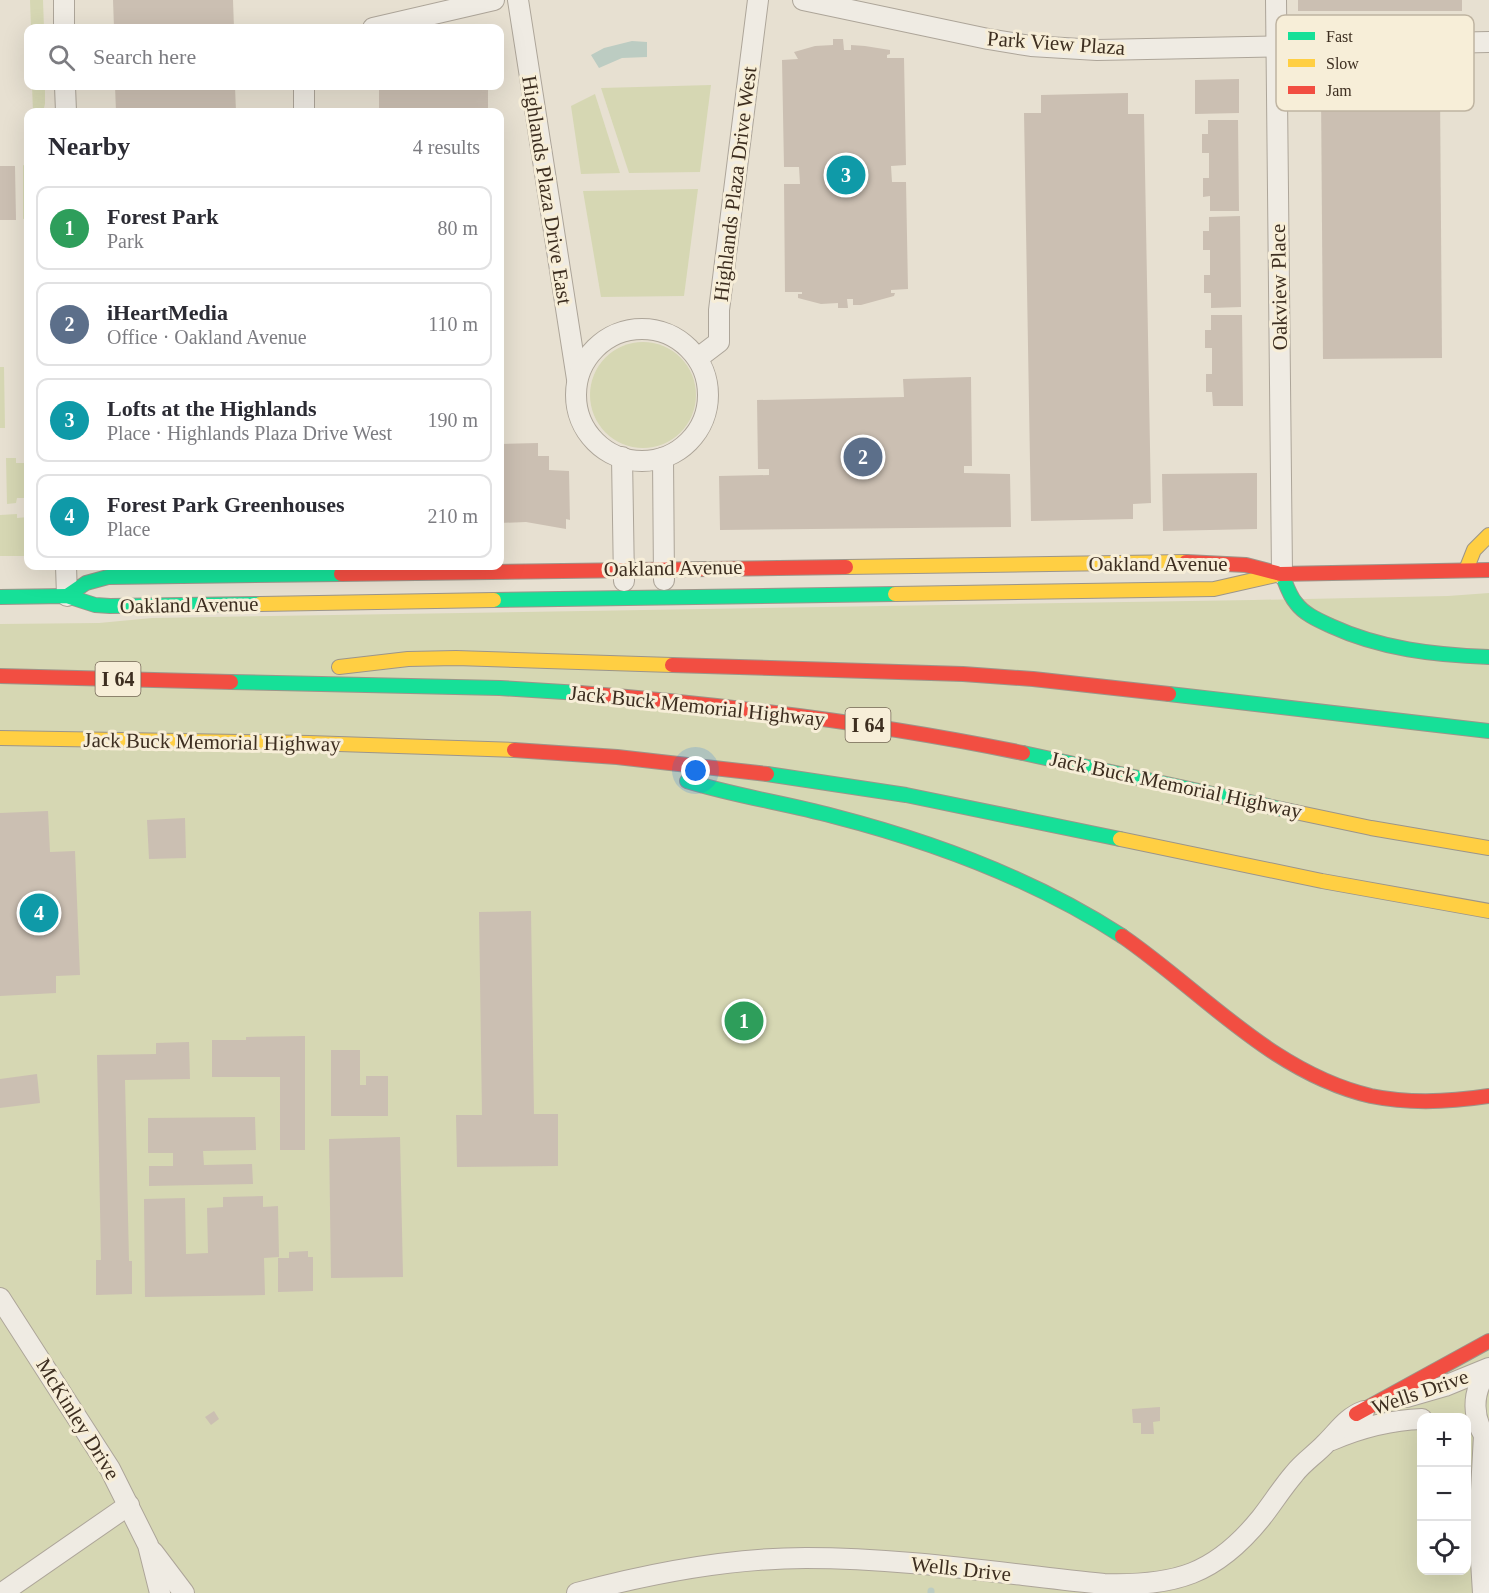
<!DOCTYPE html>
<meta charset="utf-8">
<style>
:root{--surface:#fff;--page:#f2f2f3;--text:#2b2b33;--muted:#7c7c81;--line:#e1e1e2;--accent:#db2777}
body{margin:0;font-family:Georgia,serif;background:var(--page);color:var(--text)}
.controls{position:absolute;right:18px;bottom:18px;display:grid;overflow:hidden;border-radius:12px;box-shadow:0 6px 24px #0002}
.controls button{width:54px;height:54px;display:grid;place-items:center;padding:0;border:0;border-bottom:2px solid var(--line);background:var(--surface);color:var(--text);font:30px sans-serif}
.you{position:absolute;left:696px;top:771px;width:21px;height:21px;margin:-15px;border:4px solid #fff;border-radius:50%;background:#1a73e8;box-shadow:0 0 0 9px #1a73e833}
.badge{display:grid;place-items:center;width:39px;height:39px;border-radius:50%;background:var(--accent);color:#fff;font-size:20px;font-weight:700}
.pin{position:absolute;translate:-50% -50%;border:3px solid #fff;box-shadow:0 2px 6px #0006}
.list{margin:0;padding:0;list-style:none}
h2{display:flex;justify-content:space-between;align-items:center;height:78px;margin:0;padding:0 24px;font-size:26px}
h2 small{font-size:20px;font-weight:400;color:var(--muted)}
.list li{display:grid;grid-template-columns:39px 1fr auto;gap:18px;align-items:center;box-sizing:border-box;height:84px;margin:0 12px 12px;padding:0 12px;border:2px solid var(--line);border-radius:12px}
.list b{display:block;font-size:22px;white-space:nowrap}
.list p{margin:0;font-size:20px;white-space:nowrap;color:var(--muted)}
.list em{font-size:20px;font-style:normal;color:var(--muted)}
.icon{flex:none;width:33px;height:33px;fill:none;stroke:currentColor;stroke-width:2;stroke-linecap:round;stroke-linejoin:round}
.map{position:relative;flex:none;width:1489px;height:1593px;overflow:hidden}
.search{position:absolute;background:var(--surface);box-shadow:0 6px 24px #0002;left:24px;top:24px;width:480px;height:66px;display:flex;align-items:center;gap:15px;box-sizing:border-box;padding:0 21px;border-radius:12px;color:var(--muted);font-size:22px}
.panel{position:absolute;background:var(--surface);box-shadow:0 6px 24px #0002;left:24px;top:108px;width:480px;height:462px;border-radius:12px}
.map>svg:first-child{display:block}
.green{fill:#d6d7b3;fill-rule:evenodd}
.water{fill:#bcccc2}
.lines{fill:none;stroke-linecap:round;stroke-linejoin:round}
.stream{stroke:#bcccc2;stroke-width:7}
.building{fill:#cbbfb2}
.street-casing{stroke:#ada599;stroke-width:22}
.fast-casing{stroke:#9c958a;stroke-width:16}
.slow-casing{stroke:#9c958a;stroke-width:16}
.jam-casing{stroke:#9c958a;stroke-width:16}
.street{stroke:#efebe3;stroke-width:20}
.fast{stroke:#16e098;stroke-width:14}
.slow{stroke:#ffcf43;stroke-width:14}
.jam{stroke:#f24e42;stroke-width:14}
.labels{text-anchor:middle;stroke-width:6;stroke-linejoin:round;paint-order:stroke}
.shield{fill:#f7eed8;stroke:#756857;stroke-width:1.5}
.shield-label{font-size:20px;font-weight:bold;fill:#3d2e20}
.street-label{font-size:21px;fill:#3d2e20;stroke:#f7eed8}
.key{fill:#f7eed8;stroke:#bfb4a1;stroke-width:1.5}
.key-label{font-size:16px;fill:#3d2e20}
</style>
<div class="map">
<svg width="1489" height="1593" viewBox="0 0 1489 1593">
<rect width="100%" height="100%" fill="#e7e0d1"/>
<g class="green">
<path d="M30 0H43L44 28H31Z"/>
<path d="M711 85 700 172 629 173 601 88Z"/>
<path d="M32 86H45V104L43 112H33Z"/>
<path d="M595 94 620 173 581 174 571 106Z"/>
<path d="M23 165 28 167V218L23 219Z"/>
<path d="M698 189 684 296 601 297 583 191Z"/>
<circle cx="643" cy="395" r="53"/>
<path d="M0 367H4L5 428H0Z"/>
<path d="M6 458H16V463H28V498H17L16 503 7 504Z"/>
<path d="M17 514V518L28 517V556H0V515Z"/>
<path d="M1489 593V1593H0V624L99 623 152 618 1253 600 1448 596ZM1422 1418H1466V1570H1422Z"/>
</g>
<path class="water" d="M632 41 647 42V57L622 58 599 68 591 55 604 48Z"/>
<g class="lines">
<path class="stream" d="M931 1593V1591"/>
</g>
<g class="building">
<path d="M113 0H233L234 28H114Z"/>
<rect x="1298" y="0" width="164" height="11"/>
<path d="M833 39H843L844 50H851V45L865 46 890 50V54L887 55V58H904L906 165 891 166 892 182H906L908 289 891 290V293H895L894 296 861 305H853V299H847L848 308H838V303L821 304 798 298V294H802V292H785L784 184H800L799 167H784L782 60 798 59 794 52 815 46 833 45Z"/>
<path d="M1239 79V113L1195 114V80Z"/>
<path d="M115 86H235L236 112H116Z"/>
<rect x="379" y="86" width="109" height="26"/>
<path d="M1440 91 1442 358 1323 359 1321 93Z"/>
<path d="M1128 93V114H1144L1151 503 1133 504V519L1031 521 1024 113H1041V95Z"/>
<path d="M1208 120H1238L1239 211H1210V196L1203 197V178H1209V153H1202V134H1208Z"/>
<path d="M0 166H15L16 220H0Z"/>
<path d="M1240 216 1241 307 1211 308V293H1204V275H1210V250H1203V231H1209V217Z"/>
<path d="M1211 315H1242L1243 406H1213L1212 392H1206V374H1212V348H1205V330H1211Z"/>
<path d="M971 377 972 466H964V473L1010 474 1011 527 720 530 719 476 769 475V469H758L757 400 904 397 903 379Z"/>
<path d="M538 443V456H549V470L569 471 570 520 566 519V529L526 522 500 523V444Z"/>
<path d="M1257 473V529L1163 531 1162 474Z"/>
<path d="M48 811 50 852 75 851 80 975 56 976V993L0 996V813Z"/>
<path d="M185 818 186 858 149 859 147 820Z"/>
<path d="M531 911 534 1114H558V1166L457 1167 456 1115H482L479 912Z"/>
<path d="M305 1036V1150H280V1077H212V1040H246V1037Z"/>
<path d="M189 1042 190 1079 125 1080 129 1261H132V1294L96 1295V1260H101L97 1055 156 1054V1043Z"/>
<path d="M331 1050H360V1085H366V1076H388V1116H331Z"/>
<path d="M37 1074 40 1103 0 1108V1079Z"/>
<path d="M255 1117 256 1150 203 1151 204 1165 252 1164 253 1184 149 1186V1166H173V1153H148V1118Z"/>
<path d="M400 1137 403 1277 331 1278 329 1139Z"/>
<path d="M263 1196V1207L278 1206 279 1257 264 1258 265 1295 145 1297 144 1199 185 1198 186 1254 208 1253 207 1208 223 1207V1197Z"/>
<path d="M308 1251V1257H313V1291L278 1292V1258H289V1252Z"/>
<path d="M1160 1407V1421L1153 1422 1154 1434H1141V1423H1133L1132 1409Z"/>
<path d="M214 1411 219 1419 211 1425 205 1417Z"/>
</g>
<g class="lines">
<g class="street-casing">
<g id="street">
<path d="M64 0V28"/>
<path d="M518 0 577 379"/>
<path d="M803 0 988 39 1031 46 1097 50 1489 42"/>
<path d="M1276 0 1282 574"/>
<path d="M373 28 494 0"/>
<path d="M65 86 66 112"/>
<path d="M304 86V112"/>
<circle cx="642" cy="395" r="66"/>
<path d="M698 358 719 342V310L758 0"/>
<path d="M622 457 624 581"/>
<path d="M663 458 664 580"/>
<path d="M66 566 67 596"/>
<path d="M0 1298 110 1469 148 1545 160 1593"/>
<path d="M1489 1370C1470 1392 1472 1421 1489 1442"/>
<path d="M1407 1397 1445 1386 1489 1368"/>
<path d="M1332 1440C1360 1428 1390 1420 1422 1419"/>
<path d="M153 1552 184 1593"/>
<path d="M2 1593 129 1505"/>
<path d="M577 1593C651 1573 729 1558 806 1558 905 1558 1005 1574 1104 1584 1175 1586 1215 1575 1261 1518 1272 1504 1282 1488 1294 1474 1303 1462 1316 1454 1326 1443 1339 1430 1347 1417 1364 1411"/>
<path d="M1483 1593 1479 1528 1484 1435"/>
</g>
</g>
<g class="fast-casing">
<g id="fast">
<path d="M1282 574C1286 584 1289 595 1296 603 1304 614 1318 620 1331 626 1381 649 1434 655 1489 657"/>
<path d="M67 596 86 583 108 577 341 574"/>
<path d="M0 597 67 596 95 605 110 606 260 604"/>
<path d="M494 600 895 594"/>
<path d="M231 682 500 688 580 693"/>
<path d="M1169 694 1489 731"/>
<path d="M1023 753 1295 812"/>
<path d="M767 774 906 795 1120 839"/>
<path d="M687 781C735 796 785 803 833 816 934 842 1034 879 1122 936"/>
</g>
</g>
<g class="slow-casing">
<g id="slow">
<path d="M846 567 1186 562"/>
<path d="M1466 570 1474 550 1489 535"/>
<path d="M895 594 1214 589 1280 574"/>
<path d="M260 604 494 600"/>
<path d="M339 667 408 659 456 658 672 665"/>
<path d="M0 738 309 743 514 750"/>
<path d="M1295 812 1371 828 1489 848"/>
<path d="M1120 839 1322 881 1489 911"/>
</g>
</g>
<g class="jam-casing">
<g id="jam">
<path d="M1186 562 1246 565 1277 573"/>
<path d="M341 574 846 567"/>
<path d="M1280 574 1489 570"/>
<path d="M672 665 963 674 1033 679 1169 694"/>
<path d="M0 676 231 682"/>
<path d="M580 693C729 705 877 723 1023 753"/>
<path d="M514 750 617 757 767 774"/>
<path d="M1122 936C1202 991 1272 1073 1371 1096 1410 1104 1450 1102 1489 1096"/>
<path d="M1356 1414 1489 1341"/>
</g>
</g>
<use href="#street" class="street"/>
<use href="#fast" class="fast"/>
<use href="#slow" class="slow"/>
<use href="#jam" class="jam"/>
</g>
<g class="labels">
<g class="shield">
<rect x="95.5" y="662" width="45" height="34" rx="4.5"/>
<rect x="845.5" y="708" width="45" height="34" rx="4.5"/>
</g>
<g class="shield-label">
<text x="118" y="686">I 64</text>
<text x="868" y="732">I 64</text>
</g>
<g class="street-label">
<text transform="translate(1056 43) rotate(4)" y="7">Park View Plaza</text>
<text transform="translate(735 184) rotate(-83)" y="7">Highlands Plaza Drive West</text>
<text transform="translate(547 190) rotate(81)" y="7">Highlands Plaza Drive East</text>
<text transform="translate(1279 287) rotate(-91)" y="7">Oakview Place</text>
<text x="1158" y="571">Oakland Avenue</text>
<text transform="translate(673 568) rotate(-1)" y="7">Oakland Avenue</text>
<text transform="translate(189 605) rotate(-1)" y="7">Oakland Avenue</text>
<text transform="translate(697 706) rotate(6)" y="7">Jack Buck Memorial Highway</text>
<text transform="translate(212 742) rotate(1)" y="7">Jack Buck Memorial Highway</text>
<text transform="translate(1176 785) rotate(12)" y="7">Jack Buck Memorial Highway</text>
<text transform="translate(1420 1392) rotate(-19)" y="7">Wells Drive</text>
<text transform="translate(78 1419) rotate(58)" y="7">McKinley Drive</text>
<text transform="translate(961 1569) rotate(6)" y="7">Wells Drive</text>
</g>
</g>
<rect x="1276" y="15" width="198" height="96" rx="9" class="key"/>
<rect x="1288" y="32" width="27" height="8" fill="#16e098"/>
<rect x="1288" y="59" width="27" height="8" fill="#ffcf43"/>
<rect x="1288" y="86" width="27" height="8" fill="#f24e42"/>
<g class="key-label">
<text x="1326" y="42">Fast</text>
<text x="1326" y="69">Slow</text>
<text x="1326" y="96">Jam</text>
</g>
</svg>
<div class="controls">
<button>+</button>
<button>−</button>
<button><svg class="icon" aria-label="locate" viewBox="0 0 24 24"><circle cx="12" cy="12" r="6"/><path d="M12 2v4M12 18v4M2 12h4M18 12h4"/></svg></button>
</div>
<div class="you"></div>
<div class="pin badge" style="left:744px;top:1021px;background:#2e9e5b">1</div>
<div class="pin badge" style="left:863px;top:457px;background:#5c6f8a">2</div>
<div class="pin badge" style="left:846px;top:175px;background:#0f9aa8">3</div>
<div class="pin badge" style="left:39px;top:913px;background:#0f9aa8">4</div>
<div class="search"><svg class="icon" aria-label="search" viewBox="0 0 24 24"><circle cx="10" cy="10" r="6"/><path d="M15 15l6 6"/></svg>Search here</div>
<section class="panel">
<h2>Nearby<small>4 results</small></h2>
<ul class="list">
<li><span class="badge" style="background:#2e9e5b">1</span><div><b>Forest Park</b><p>Park</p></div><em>80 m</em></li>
<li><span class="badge" style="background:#5c6f8a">2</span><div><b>iHeartMedia</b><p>Office · Oakland Avenue</p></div><em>110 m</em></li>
<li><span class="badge" style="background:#0f9aa8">3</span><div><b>Lofts at the Highlands</b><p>Place · Highlands Plaza Drive West</p></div><em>190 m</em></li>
<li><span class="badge" style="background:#0f9aa8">4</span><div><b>Forest Park Greenhouses</b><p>Place</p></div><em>210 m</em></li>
</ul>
</section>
</div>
